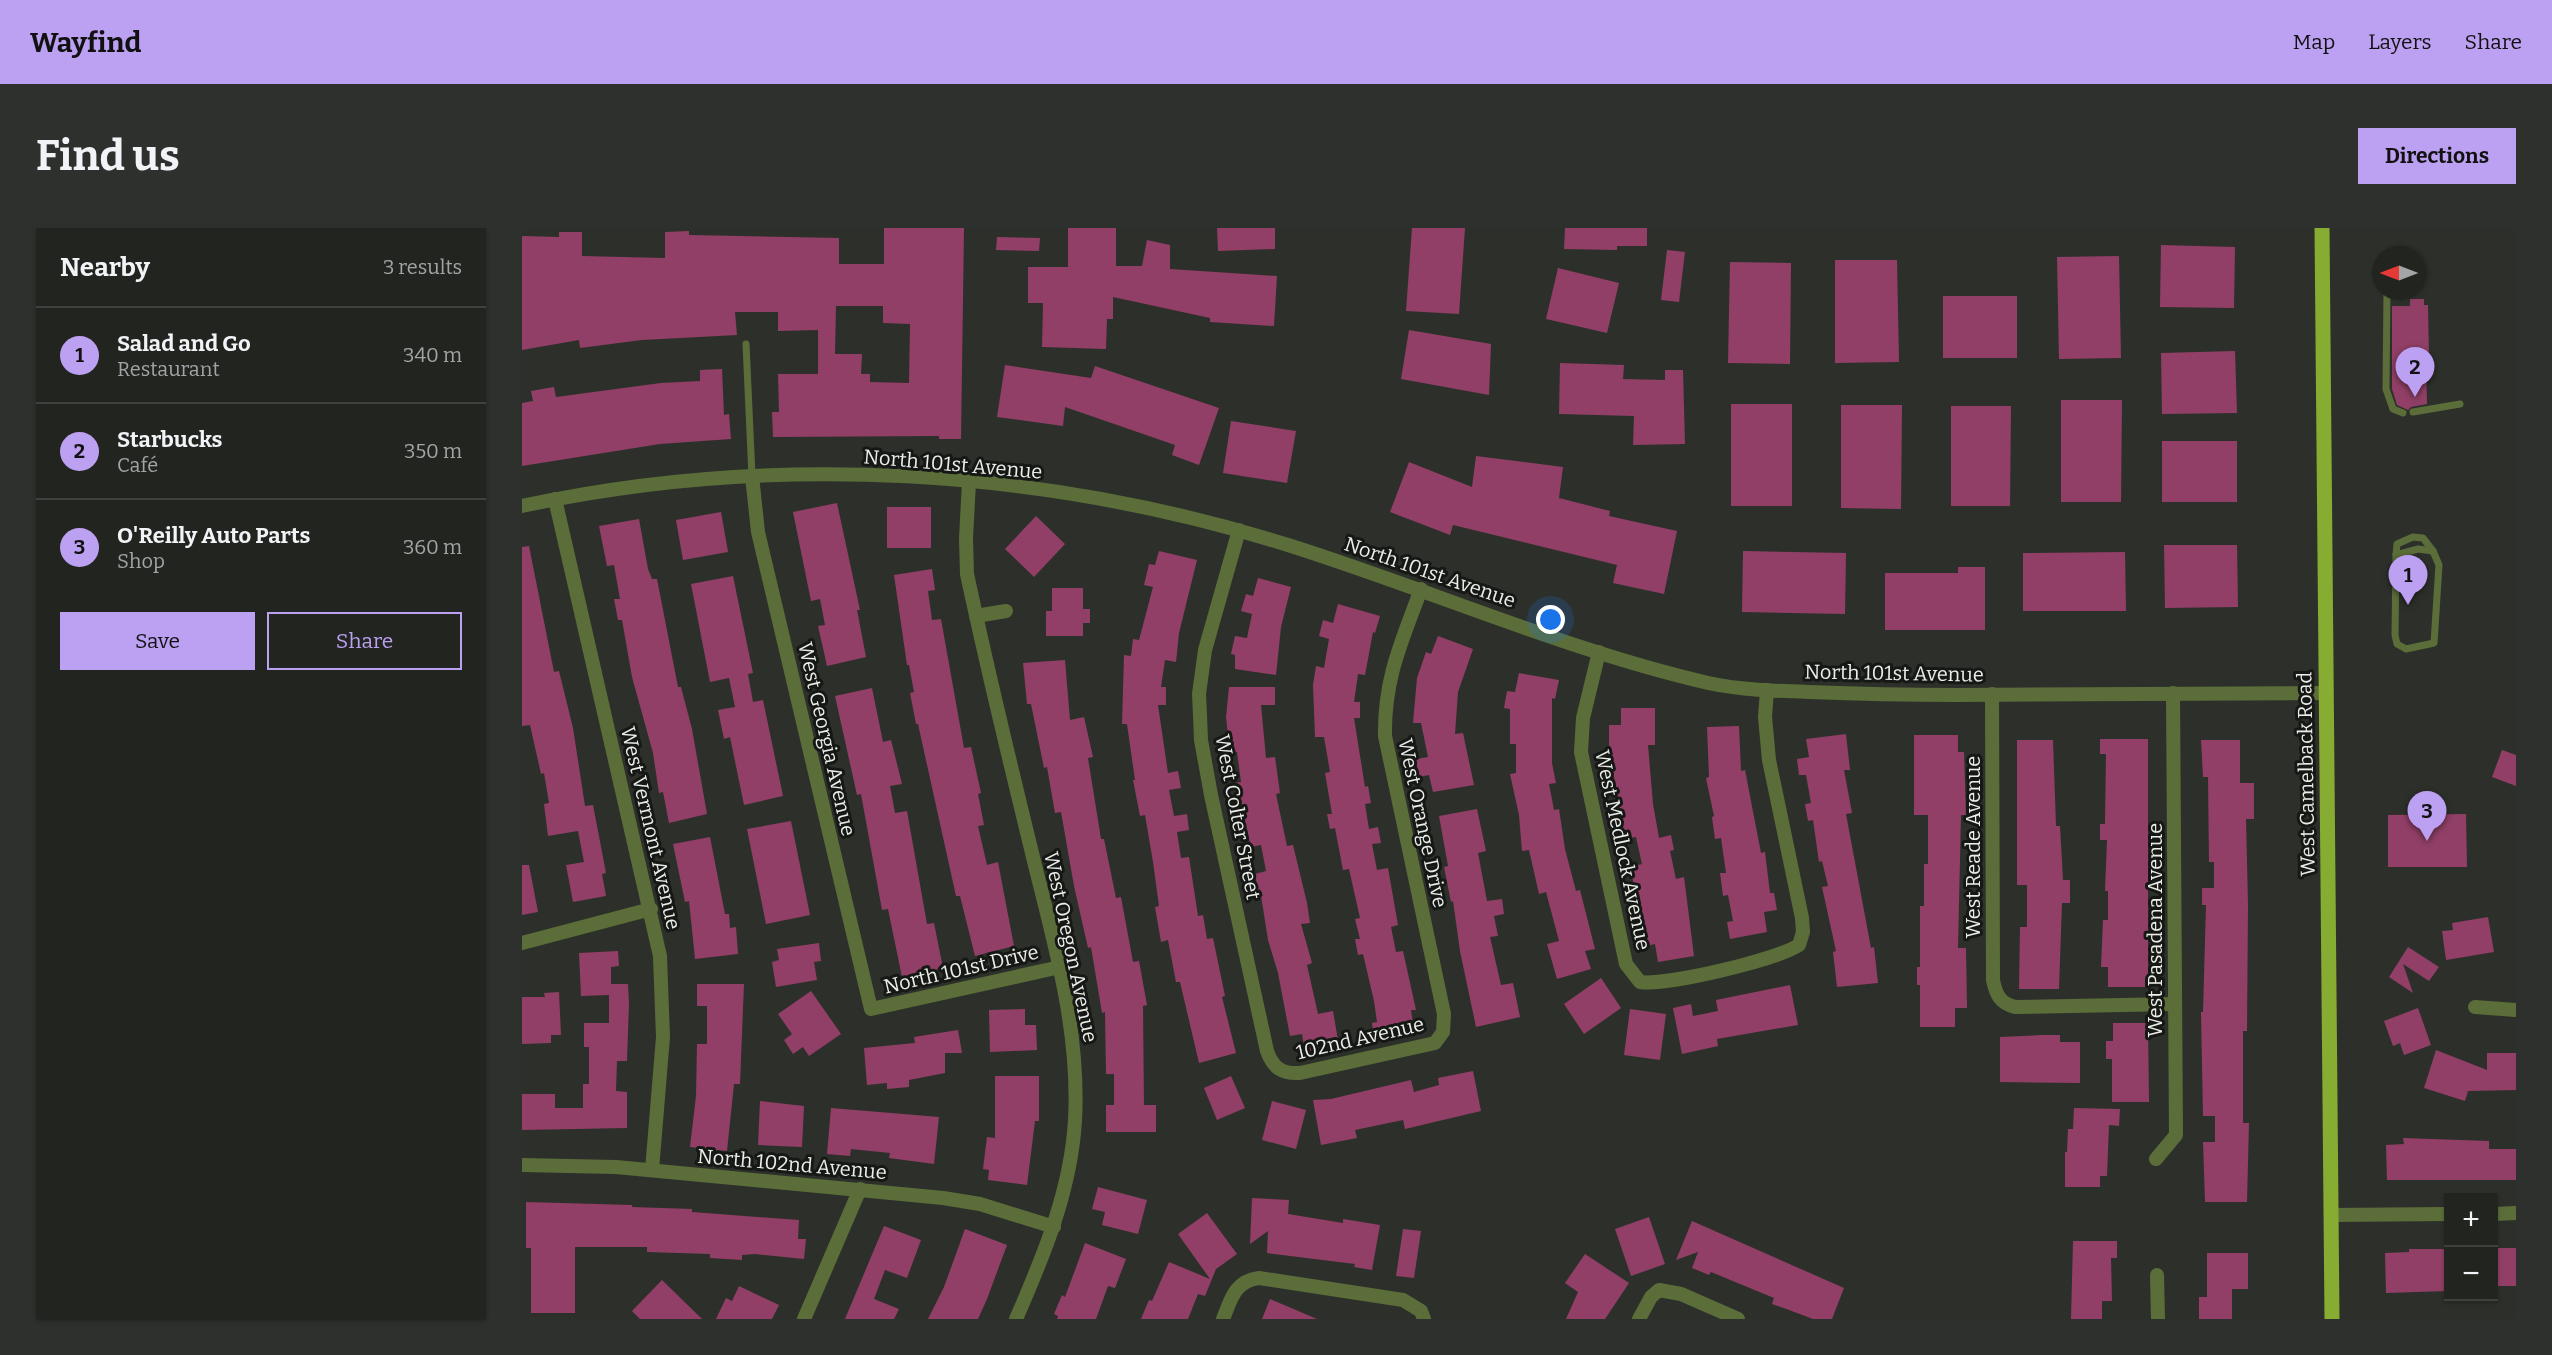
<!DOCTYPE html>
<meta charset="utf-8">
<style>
:root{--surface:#222420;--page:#2e302d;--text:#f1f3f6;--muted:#a2a4a5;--line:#3f413e;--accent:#bca0f2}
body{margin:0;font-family:Bitter,serif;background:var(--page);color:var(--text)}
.controls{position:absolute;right:18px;bottom:18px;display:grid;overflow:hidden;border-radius:0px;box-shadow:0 2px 4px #0004}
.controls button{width:54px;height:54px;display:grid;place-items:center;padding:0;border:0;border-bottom:2px solid var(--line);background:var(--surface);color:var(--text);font:30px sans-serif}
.compass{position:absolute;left:1850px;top:18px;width:54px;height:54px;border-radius:50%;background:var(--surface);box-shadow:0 2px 4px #0004;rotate:270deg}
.you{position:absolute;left:1029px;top:392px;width:21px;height:21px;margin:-15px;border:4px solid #fff;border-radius:50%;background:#1a73e8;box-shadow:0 0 0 9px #1a73e833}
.badge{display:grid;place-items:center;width:39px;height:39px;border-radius:50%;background:var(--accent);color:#111;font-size:20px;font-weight:700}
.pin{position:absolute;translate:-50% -50px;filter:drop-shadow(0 2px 3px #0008)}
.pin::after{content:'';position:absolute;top:32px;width:21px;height:18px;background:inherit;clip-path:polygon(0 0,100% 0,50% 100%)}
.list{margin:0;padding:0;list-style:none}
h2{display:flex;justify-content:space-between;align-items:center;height:78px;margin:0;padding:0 24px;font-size:26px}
h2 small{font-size:20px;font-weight:400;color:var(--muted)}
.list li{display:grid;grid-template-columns:39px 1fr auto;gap:18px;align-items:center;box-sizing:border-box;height:96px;padding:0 24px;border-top:2px solid var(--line)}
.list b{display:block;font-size:22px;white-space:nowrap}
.list p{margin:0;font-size:20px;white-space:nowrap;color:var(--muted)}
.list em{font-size:20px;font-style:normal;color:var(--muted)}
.actions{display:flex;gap:12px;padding:18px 24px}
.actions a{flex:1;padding:14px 0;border:2px solid var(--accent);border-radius:0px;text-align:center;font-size:21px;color:var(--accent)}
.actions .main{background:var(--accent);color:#111}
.map{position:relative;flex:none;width:1994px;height:1091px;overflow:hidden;border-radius:0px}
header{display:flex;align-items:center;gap:36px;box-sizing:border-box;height:84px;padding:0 30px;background:var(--accent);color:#111}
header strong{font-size:28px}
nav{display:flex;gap:33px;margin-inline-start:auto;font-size:21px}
.intro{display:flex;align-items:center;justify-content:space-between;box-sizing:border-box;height:144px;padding:0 36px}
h1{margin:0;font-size:42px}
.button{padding:15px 27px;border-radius:0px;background:var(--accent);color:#111;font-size:21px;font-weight:700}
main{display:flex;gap:36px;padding:0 36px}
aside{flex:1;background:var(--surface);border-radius:0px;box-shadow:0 2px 4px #0004}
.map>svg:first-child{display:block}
.building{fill:#913f66;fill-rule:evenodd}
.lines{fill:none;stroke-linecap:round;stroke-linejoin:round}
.service{stroke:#5b6e39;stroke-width:7}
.minor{stroke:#5b6e39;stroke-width:14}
.primary{stroke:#86ac32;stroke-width:15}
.labels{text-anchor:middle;stroke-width:6;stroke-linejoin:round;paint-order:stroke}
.street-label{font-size:20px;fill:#ebede9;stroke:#161815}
</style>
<header>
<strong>Wayfind</strong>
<nav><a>Map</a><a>Layers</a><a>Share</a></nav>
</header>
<div class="intro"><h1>Find us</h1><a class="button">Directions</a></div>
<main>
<aside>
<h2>Nearby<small>3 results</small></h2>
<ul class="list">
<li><span class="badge">1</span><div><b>Salad and Go</b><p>Restaurant</p></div><em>340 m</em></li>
<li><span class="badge">2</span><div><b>Starbucks</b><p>Café</p></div><em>350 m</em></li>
<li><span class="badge">3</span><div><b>O'Reilly Auto Parts</b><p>Shop</p></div><em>360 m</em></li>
</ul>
<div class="actions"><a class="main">Save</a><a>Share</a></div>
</aside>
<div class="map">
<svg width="1994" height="1091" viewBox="0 0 1994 1091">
<rect width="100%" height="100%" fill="#2d302a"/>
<g class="building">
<path d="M362 0H442L439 211H417V208L251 209 250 184H257L256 146H296V102L256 103V84H213L215 107 120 112 58 120 57 112 0 122V8L37 9V4H60V28L143 30V4L167 3V7L317 10V36H362ZM314 78H361V95L388 96 387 155 348 154V146H339L340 126H313Z"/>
<path d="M546 0H594V38H620L625 12 648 17V41L755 48 752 98 688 94V90L591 69V91H585L584 121 520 119 521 75H506V39H546Z"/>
<path d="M695 0H753V21L696 23Z"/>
<path d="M890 0H943L937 86 884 83Z"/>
<path d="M1043 0H1125V18H1095V22L1042 21Z"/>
<path d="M475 9 518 10 517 23 474 22Z"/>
<path d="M1639 17 1713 19 1712 80 1638 79Z"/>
<path d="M1145 22 1163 24 1157 74 1139 72Z"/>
<path d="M1597 28 1599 130 1537 131 1535 29Z"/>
<path d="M1313 32H1375L1377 134 1313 135Z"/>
<path d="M1208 34 1269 35 1268 136 1206 135Z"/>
<path d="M1036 40 1097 55 1085 105 1024 91Z"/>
<rect x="1421" y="68" width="74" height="62"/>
<path d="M1888 71H1902V77H1906L1907 131H1904L1905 176 1889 179 1886 182 1875 177 1870 161V78H1888Z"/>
<path d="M887 102 969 116 967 167 879 151Z"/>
<path d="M1713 123 1715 185 1640 186 1639 125Z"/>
<path d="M1038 135 1102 137 1101 151 1143 152V142H1161L1163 216 1111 217 1112 188 1037 186Z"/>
<path d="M483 137 569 150 573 138 697 180 677 237 650 227 653 217 543 179 541 198 475 189Z"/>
<path d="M200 141 202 187 207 186 209 211 138 216 0 238V175L11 173 9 163 32 159 34 169 139 155 178 153V142Z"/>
<path d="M1539 172H1600L1599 274H1539Z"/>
<rect x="1209" y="176" width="61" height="102"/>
<path d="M1319 177H1380L1379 281 1319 280Z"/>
<path d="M1429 178H1489L1488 278H1429Z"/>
<path d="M709 193 774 203 765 255 701 245Z"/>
<rect x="1640" y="213" width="75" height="61"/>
<path d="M954 228 1041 239 1037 270 1088 283 1087 288 1155 303 1142 366 1091 355 1095 337 931 297 928 307 868 284 887 234 950 259Z"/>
<path d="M315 275 338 382H335L344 429 305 438 296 398 303 397 298 371 289 373 271 284Z"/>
<rect x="365" y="279" width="44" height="41"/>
<path d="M199 284 206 324 161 332 154 292Z"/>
<path d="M514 288 543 316 512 349 483 321Z"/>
<path d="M117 291 126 341 130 351H135L156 459H159L170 501 185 586 147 595 141 564 137 565 131 525 110 449 100 392H96L92 371H98L92 337 85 338 77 298Z"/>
<path d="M1642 317H1715L1716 379 1643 380Z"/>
<path d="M7 318 32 444 37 443 51 500 63 578 71 577 84 645 80 646 84 668 51 674 44 637 62 634 56 603 26 608 22 576 27 575 22 545 19 546 8 497 0 498V319Z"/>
<path d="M637 323 675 332 657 405 654 434 643 432 639 459H644V477H636L646 545 656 543 659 560 647 562 652 588 665 586 667 602 655 604 659 630 667 629 676 688 681 687 685 711 691 710 703 768 700 769 714 825 677 835 658 754H654L646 712 639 714 633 679 637 678 631 634 623 587 618 588 611 552H613L605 496H600L602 427 609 428 611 411 617 412 631 359 622 357 627 336 633 337Z"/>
<path d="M1221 323 1324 325 1323 386 1220 384Z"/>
<path d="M1603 324 1604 383H1501V325Z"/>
<path d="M1436 339H1463V402H1363V345H1436Z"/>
<path d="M410 341 413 362 406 363 410 392 419 391 442 520 449 519 459 565 456 566 462 597 456 598 465 637 476 634 492 718 453 728 438 668H434L396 496H394L388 465 392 464 387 437H385L372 347Z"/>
<path d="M211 348 231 445 226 446 231 474 241 472 261 568 222 577 208 509 202 511 196 482 213 479 207 450 188 454 169 356Z"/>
<path d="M736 350 769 359 759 399 754 447 713 441V427L709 426 713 408 725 410 730 386 719 383 724 366 731 368Z"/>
<path d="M530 360H561V381H568V395H561V408H524V383H530Z"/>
<path d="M816 376 858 388 853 405 851 404 843 447 836 446 832 474H838V490H832L843 559 846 558 849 575 843 576 847 601 856 599 859 615 850 616 855 642 866 640 876 697 869 699 874 724 881 723 894 782H889L892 803 852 809 850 795 855 794 852 773 841 726 836 727 833 711H838L833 691 838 690 827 641 821 642 813 600 808 601 805 586H810L803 545 808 544 802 509H793L791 457 794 438 802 440 807 411 797 408 801 392 811 395Z"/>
<path d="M916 408 951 421 936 464 933 506 941 505 952 557 911 564 907 547 897 549 894 531 906 529 899 495H891L895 450 904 424 909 426Z"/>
<path d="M543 432 548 492 562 489 571 529 566 530 579 611H582L594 670 599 669 611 734 617 733 625 777 621 778 622 877H634V904H584V877H592V846H584L583 784 580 785 569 719 566 720 552 658 539 584 533 585 525 539 522 540 509 476H505L501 435Z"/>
<path d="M997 445 1037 452 1033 471 1030 470V535L1034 555 1027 556 1032 582 1037 581 1043 621 1054 663 1058 662 1073 721 1063 723 1069 741 1035 751 1025 716 1037 713 1024 664 1017 666 1007 622 1000 623 997 587 988 546 994 545V516H988V481L982 480 985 463 993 464Z"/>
<path d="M707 459H753V477H739L744 530 753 529 758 565 754 566 765 618 771 617 785 675 788 695 779 696 790 735 785 737 796 786 811 783 817 818 783 824 780 806 768 808 756 745 746 712 738 661 736 662 733 646 744 643 739 617 729 619 718 571H716L713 555 719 554 715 524 708 525 704 489Z"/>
<path d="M350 460 361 514 369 512 380 556 368 558 373 585 385 583 405 696 412 695 421 740 380 749 366 681 360 682 339 566 335 567 313 468Z"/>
<path d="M1099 480H1133V517H1126L1131 576 1137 610 1149 607 1152 622 1148 623 1154 651 1162 649 1172 728 1136 734 1133 716 1125 718 1108 639 1120 636 1114 609 1102 611 1087 517V497H1099Z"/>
<path d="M1217 498 1219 543 1223 542 1239 625 1243 624 1248 665H1252L1255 682 1242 684 1245 704 1208 711 1205 694 1211 693 1206 667 1201 668 1198 645H1204L1199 610 1193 611 1190 589 1192 588 1184 550 1187 549 1185 499Z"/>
<path d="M1324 506 1328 542H1322L1330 585 1324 586 1349 720 1352 719 1356 755 1315 759 1311 724 1314 723 1300 659 1306 658 1300 633 1297 634 1291 592 1286 593 1283 576 1289 575 1284 547H1277L1275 531 1287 529 1284 511Z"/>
<path d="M1392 507H1436V524H1442L1444 587H1439L1436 720H1444L1445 780H1433V799H1398V757H1395V739H1398V678H1402V636H1406V587H1392Z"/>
<path d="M1578 511H1626V759H1586V739H1579L1581 692H1586V663H1583L1585 612H1578V596H1583L1584 526H1578Z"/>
<path d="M1495 512H1531L1534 598H1538L1541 652H1548V675H1540L1537 761H1497L1498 699H1505V657H1495Z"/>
<path d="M1679 512H1718V555H1732V591H1724L1726 677 1725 803H1721V895H1727L1725 974H1683L1681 914H1693V888H1681L1679 784H1681L1684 677H1680V660H1692V634H1687L1686 549H1681Z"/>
<path d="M1980 522 1994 527V558L1970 549Z"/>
<path d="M955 581 964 623 956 625 965 673 980 671 982 686 972 688 976 708 968 709 979 757 991 755 998 789 954 799 938 723 931 673 929 674 922 639 926 638 917 588Z"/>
<path d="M1944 586 1945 639H1866V587Z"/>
<path d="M269 593 288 687 244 696 225 601Z"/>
<path d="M188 609 203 686H207L208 700 214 699 216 726 173 731 167 673 163 674 151 616Z"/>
<path d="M0 637H7L16 684 0 687Z"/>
<path d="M1966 689 1972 724 1924 732 1920 703 1931 702 1930 695Z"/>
<path d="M297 715 299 733 292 734 295 752 254 759 250 734 257 732 255 721Z"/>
<path d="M1886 719 1917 739 1907 753 1881 736 1891 765 1867 749Z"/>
<path d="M96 723 97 738 89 739V756H106L107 775 105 833H95L94 863 105 864V900L0 902V866H33V880H61V856H67V819H62V795H87V767L59 768 57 725Z"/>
<path d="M1079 750 1099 780 1062 806 1042 776Z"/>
<path d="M175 756H222L218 856H212L205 923 168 919 174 868 175 816H185V778H175Z"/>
<path d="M1268 757 1276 797 1195 811 1196 818 1160 826 1151 780 1169 776 1171 788 1196 783 1194 772Z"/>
<path d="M289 763 319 806 287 828 281 819 271 826 262 812 270 806 256 786Z"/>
<path d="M37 764 39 807H29V815L0 816V769H23L22 765Z"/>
<path d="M1896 780 1909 817 1882 827 1878 815 1871 818 1862 793Z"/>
<path d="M503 781V797H514L515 822 468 824 467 782Z"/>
<path d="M1108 781 1144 786 1138 832 1102 827Z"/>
<path d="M1591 795H1626L1627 874H1590V831H1584V813H1591Z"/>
<path d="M436 802 440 825H423V845L387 852V859L365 861V855L345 857 342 820 393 815 392 809Z"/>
<path d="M1520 807H1538V814H1558V855L1478 854V809Z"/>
<path d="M1914 822 1965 842V825H1994V862L1946 863 1943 873 1902 860Z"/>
<path d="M951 843 959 883 883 901 881 892 833 902 835 910 799 917 791 872 809 871 889 852 892 864 917 857 916 850Z"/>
<path d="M473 848H517V893H513L505 957 466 952 467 942 461 941 465 909 473 910Z"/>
<path d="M709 848 723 880 695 892 682 860Z"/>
<path d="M238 873 282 878 280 919 236 917Z"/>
<path d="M750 873 784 882 774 921 740 912Z"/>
<path d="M309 880 417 889 412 936 367 930 368 925 329 921 328 928 305 926Z"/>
<path d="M1552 880 1598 881 1597 898 1587 897 1585 948H1578V959H1543V924H1545L1546 901H1551Z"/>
<path d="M1881 910 1967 913V921H1994V952H1865L1864 917 1882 916Z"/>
<path d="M576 959 625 972 616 1006 580 997 583 984 570 981Z"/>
<path d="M730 970 767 972 766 986 821 995V991L858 997 850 1042 832 1039 833 1036 745 1025 746 1003 728 1016Z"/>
<path d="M4 974 110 977V979L170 981V984L277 992 276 1011H284L282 1031 233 1026 220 1027V1032L188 1030V1026L125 1024V1019H53V1085H9V1020H4Z"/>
<path d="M685 985 715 1026 694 1041 683 1068 676 1066 666 1091H619L627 1072 630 1073 647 1034 688 1051 656 1006Z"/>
<path d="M1127 989 1143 1036 1109 1048 1093 1001Z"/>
<path d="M1170 993 1322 1060 1310 1091H1291L1267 1082 1250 1076 1252 1070 1189 1044 1187 1047 1170 1040 1176 1024 1154 1032Z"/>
<path d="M362 998 399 1012 385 1050 363 1042 352 1071 377 1081 372 1091H323Z"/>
<path d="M443 1001 485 1017 465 1071 456 1091H406L422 1059Z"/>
<path d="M881 1001 899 1003 892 1050 874 1048Z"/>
<path d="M1551 1013H1595V1030H1589L1590 1073H1580V1091H1549Z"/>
<path d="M563 1015 604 1031 593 1060 586 1058 574 1091H535L536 1088 532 1086 540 1067 543 1069Z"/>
<path d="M1975 1020H1994V1058H1974Z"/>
<path d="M1887 1021H1926V1063L1864 1065 1863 1025 1887 1024Z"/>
<path d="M1685 1025H1726V1061H1710V1091H1677V1069H1685Z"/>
<path d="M1063 1026 1107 1055 1083 1091H1044L1056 1064 1043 1055Z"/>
<path d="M140 1052 180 1091H118L110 1083Z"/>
<path d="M217 1058 257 1077 250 1091H194L204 1070 210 1073Z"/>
<path d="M748 1071 795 1091H740Z"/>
</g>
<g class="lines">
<g class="service">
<path d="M1865 63 1864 161 1871 181 1881 185"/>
<path d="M224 116 230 248"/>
<path d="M1891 184 1938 176"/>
<path d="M1891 309 1901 310 1911 323 1917 337 1912 415 1884 421 1875 416 1873 407 1874 327 1875 316Z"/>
<path d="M1874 327 1896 321 1911 323"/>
</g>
<g class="minor">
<path d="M230 248 236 304 349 781 538 739"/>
<path d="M447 254 444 310 445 346C465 440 488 535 511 629 532 715 558 802 553 892 549 962 522 1027 494 1091"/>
<path d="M33 271 138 728 141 809 130 942"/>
<path d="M0 278C251 224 521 240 766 317 906 361 1043 422 1186 455 1219 462 1254 463 1287 464 1337 466 1386 467 1435 467 1558 466 1681 466 1804 465"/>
<path d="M717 302 683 422 677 466 678 487 679 512 689 567 745 823C751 840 760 846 778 845L913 815 921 804 922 786 863 508C862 450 880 413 899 361"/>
<path d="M454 388 484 383"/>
<path d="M1077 424 1061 490 1059 524 1104 736 1118 754C1144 758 1254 732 1277 717L1281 704 1280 690 1247 532 1243 489 1245 462"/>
<path d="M1470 466 1471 752C1474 767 1478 775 1493 779L1653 776"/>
<path d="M0 715 129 681"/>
<path d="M1953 779 1994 782"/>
<path d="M1634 931 1654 907 1651 465"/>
<path d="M0 937 94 939 421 970 458 976 532 999"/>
<path d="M1972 986 1994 985"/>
<path d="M1809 987 1926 986"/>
<path d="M1635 1047 1636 1091"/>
<path d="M282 1091 338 961"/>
<path d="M701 1091C709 1071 713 1053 737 1050L881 1072 899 1083 902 1091"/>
<path d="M1117 1091 1129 1069 1137 1062 1159 1066 1216 1091"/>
</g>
<path class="primary" d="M1800 0 1810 1091"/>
</g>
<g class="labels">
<g class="street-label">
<text transform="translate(431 236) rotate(5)" y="7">North 101st Avenue</text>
<text transform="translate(908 344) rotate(19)" y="7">North 101st Avenue</text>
<text transform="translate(1372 445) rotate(1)" y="7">North 101st Avenue</text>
<text transform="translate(305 511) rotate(77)" y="7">West Georgia Avenue</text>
<text transform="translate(1784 546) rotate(-91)" y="7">West Camelback Road</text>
<text transform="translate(716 589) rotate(79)" y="7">West Colter Street</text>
<text transform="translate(901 595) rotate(78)" y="7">West Orange Drive</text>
<text transform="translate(129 600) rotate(77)" y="7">West Vermont Avenue</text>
<text transform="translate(1451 619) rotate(-90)" y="7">West Reade Avenue</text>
<text transform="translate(1101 622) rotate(78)" y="7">West Medlock Avenue</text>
<text transform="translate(1633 702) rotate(-90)" y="7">West Pasadena Avenue</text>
<text transform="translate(549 719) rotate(78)" y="7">West Oregon Avenue</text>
<text transform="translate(439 741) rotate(-13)" y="7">North 101st Drive</text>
<text transform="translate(838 810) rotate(-13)" y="7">102nd Avenue</text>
<text transform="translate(270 936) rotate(5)" y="7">North 102nd Avenue</text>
</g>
</g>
</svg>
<div class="controls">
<button>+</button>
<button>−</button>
</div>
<svg class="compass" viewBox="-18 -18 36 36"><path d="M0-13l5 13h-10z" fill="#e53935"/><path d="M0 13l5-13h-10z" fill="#a2a4a5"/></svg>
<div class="you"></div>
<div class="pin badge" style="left:1886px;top:377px">1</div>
<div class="pin badge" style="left:1893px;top:169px">2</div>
<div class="pin badge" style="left:1905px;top:613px">3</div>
</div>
</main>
